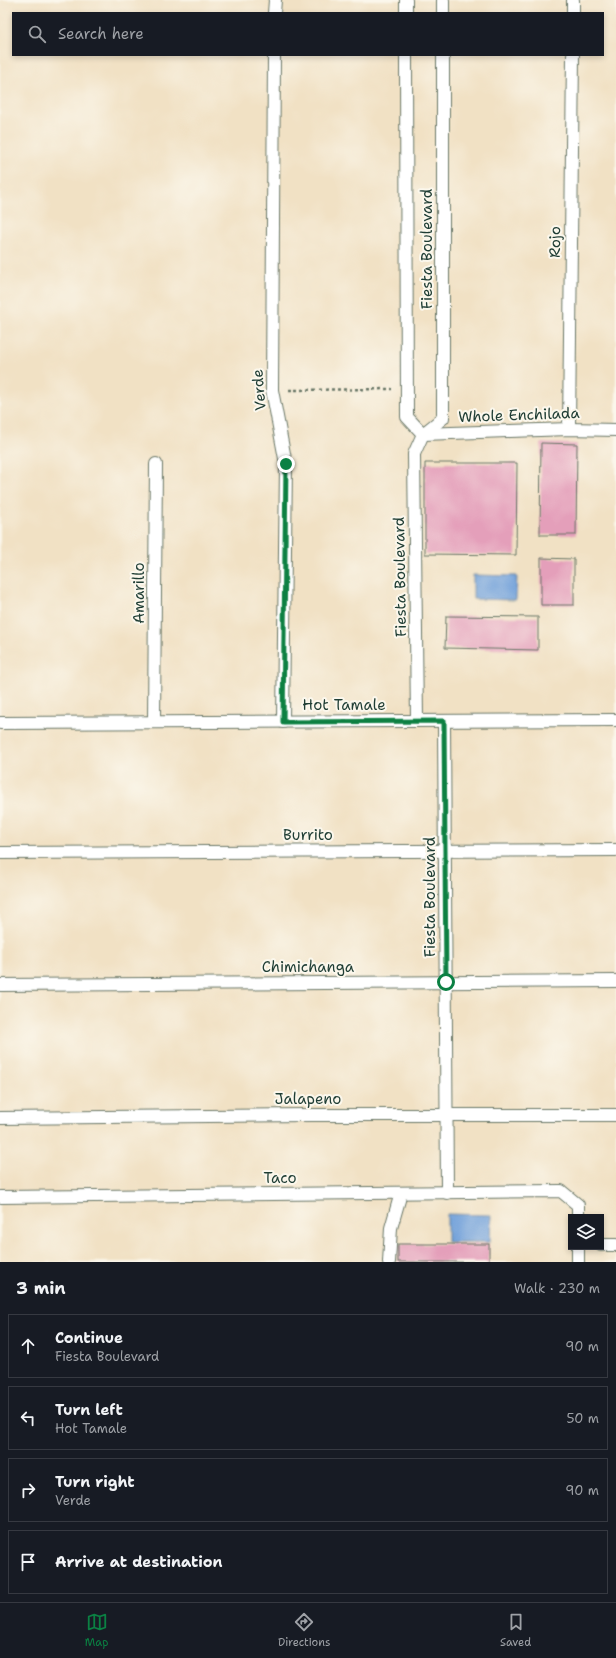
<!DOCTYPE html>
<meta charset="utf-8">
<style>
:root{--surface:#171b24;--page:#242831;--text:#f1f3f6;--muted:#9ea1a6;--line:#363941;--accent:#0b8043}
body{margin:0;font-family:"Shantell Sans",sans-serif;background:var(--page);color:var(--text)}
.controls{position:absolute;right:12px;bottom:12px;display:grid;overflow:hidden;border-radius:0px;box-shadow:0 2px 6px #0003}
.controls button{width:36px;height:36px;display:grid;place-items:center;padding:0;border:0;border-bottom:1px solid var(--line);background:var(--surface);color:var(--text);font:20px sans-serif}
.stop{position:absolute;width:12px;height:12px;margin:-9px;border:3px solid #0b8043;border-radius:50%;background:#fff}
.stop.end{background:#0b8043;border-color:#fff;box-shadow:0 1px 4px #0008}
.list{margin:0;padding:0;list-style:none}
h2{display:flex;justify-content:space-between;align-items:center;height:52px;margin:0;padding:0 16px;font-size:17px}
h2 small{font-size:13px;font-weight:400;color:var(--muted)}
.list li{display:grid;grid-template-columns:26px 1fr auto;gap:12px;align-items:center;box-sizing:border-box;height:64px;margin:0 8px 8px;padding:0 8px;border:1px solid var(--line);border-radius:0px}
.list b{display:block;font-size:15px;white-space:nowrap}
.list p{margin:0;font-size:13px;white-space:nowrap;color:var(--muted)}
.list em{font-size:13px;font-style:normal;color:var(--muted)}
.icon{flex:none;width:22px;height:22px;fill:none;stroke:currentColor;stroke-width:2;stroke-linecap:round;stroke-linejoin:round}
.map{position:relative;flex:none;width:616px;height:1262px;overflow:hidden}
.search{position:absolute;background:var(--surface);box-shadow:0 2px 6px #0003;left:12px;right:12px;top:12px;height:44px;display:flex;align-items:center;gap:10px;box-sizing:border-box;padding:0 14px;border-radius:0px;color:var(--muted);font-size:15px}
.sheet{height:340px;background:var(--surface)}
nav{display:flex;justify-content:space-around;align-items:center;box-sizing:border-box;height:56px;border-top:1px solid var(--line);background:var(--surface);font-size:11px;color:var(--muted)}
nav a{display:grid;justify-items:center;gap:2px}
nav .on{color:var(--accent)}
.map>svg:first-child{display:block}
.water{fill:#71a0da;stroke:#486e87}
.building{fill:#e49fba}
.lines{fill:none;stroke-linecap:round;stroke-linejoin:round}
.lane-casing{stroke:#687666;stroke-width:14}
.path{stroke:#687666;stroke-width:2.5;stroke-dasharray:3 3;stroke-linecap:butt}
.lane{stroke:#fff;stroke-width:12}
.route{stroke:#0b8043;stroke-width:5}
.labels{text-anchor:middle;stroke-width:4;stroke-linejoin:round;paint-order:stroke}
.street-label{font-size:15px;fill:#1f3d34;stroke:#fbf7ec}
</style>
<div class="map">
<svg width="616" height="1262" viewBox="0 0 616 1262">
<rect width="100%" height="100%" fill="#fbf7ec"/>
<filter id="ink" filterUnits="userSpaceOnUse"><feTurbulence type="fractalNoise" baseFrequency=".025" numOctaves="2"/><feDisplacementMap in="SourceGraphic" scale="8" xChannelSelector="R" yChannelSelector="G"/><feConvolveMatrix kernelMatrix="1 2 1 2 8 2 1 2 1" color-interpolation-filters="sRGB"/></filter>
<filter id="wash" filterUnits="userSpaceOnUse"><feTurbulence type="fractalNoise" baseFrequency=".012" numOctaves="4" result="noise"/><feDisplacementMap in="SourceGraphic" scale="16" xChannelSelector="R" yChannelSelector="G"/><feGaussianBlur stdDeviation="0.9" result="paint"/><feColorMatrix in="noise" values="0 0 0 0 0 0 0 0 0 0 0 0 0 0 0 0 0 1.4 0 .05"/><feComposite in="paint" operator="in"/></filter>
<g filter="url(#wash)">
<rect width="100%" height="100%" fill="#f1e1c4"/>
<g class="water">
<path d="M473 575 517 576 516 600 473 599Z"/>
<path d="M447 1214 491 1215 490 1242H447Z"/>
</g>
<g id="blocks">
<g class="building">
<path d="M541 443 577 444 576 535H540Z"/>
<path d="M425 463H517L516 555 425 554Z"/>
<path d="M541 558 574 559V605H541Z"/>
<path d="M446 616 538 617V650L445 648Z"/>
<rect x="398" y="1244" width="91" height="18"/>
</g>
</g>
</g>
<g filter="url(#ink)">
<use href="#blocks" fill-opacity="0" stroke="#687666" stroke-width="1"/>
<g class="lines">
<g class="lane-casing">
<g id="lane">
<path d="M406 0V13"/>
<path d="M274 13 275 0"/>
<path d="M443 13V0"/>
<path d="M573 13V0"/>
<path d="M274 55 272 390 286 464 283 722"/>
<path d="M406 55 407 417 423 434"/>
<path d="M569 429 573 55"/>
<path d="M423 434 569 429 616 430"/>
<path d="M417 721 414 454 423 434 443 418V55"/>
<path d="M444 721 447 1193"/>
<path d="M154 722 156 464"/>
<path d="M0 723 616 720"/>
<path d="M0 853 616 850"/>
<path d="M0 985 616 981"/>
<path d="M0 1118 312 1115H616"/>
<path d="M0 1197 561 1191 578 1205V1217"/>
<path d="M601 1245H616"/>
<path d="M389 1262 391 1228 401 1193"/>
<path d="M578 1262V1247"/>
</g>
</g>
<path class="path" d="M289 390 392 389"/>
<use href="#lane" class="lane"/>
</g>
</g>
<g class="lines" filter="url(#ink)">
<path class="route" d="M286 464 283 722 444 721 446 982"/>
</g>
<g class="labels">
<g class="street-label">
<text transform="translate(555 242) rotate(-89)" y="5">Rojo</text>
<text transform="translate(427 249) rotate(-90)" y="5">Fiesta Boulevard</text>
<text transform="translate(259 390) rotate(-95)" y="5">Verde</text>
<text transform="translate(519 415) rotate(-2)" y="5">Whole Enchilada</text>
<text transform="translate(400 577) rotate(-91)" y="5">Fiesta Boulevard</text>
<text transform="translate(139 593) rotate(-90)" y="5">Amarillo</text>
<text x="344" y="710">Hot Tamale</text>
<text x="308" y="840">Burrito</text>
<text transform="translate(430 897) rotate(-90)" y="5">Fiesta Boulevard</text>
<text x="308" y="972">Chimichanga</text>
<text x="308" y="1104">Jalapeno</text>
<text x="280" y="1183">Taco</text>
</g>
</g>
</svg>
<div class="controls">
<button><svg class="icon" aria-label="layers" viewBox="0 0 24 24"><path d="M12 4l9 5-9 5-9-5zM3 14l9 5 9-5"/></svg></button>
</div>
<div class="stop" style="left:446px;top:982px"></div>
<div class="stop end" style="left:286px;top:464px"></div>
<div class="search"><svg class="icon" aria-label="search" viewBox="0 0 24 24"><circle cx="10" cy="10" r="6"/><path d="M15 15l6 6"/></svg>Search here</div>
</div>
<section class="sheet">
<h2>3 min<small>Walk · 230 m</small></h2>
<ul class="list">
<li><svg class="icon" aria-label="ahead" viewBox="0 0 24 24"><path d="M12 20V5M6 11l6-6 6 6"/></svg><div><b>Continue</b><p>Fiesta Boulevard</p></div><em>90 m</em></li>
<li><svg class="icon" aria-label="left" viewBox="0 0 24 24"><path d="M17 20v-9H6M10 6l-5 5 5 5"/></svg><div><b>Turn left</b><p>Hot Tamale</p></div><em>50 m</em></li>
<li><svg class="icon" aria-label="right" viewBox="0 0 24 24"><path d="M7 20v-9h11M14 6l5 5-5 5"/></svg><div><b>Turn right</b><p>Verde</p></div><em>90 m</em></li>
<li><svg class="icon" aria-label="arrive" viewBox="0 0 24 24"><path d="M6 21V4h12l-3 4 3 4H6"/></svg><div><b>Arrive at destination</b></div></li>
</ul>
</section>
<nav>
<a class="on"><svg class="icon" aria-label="map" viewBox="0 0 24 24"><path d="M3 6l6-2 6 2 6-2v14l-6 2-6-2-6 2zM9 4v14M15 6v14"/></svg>Map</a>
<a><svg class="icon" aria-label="directions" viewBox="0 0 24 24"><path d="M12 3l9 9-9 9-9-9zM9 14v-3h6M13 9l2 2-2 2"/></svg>Directions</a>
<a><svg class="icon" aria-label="saved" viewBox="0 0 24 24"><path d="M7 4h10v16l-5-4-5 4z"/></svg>Saved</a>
</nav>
